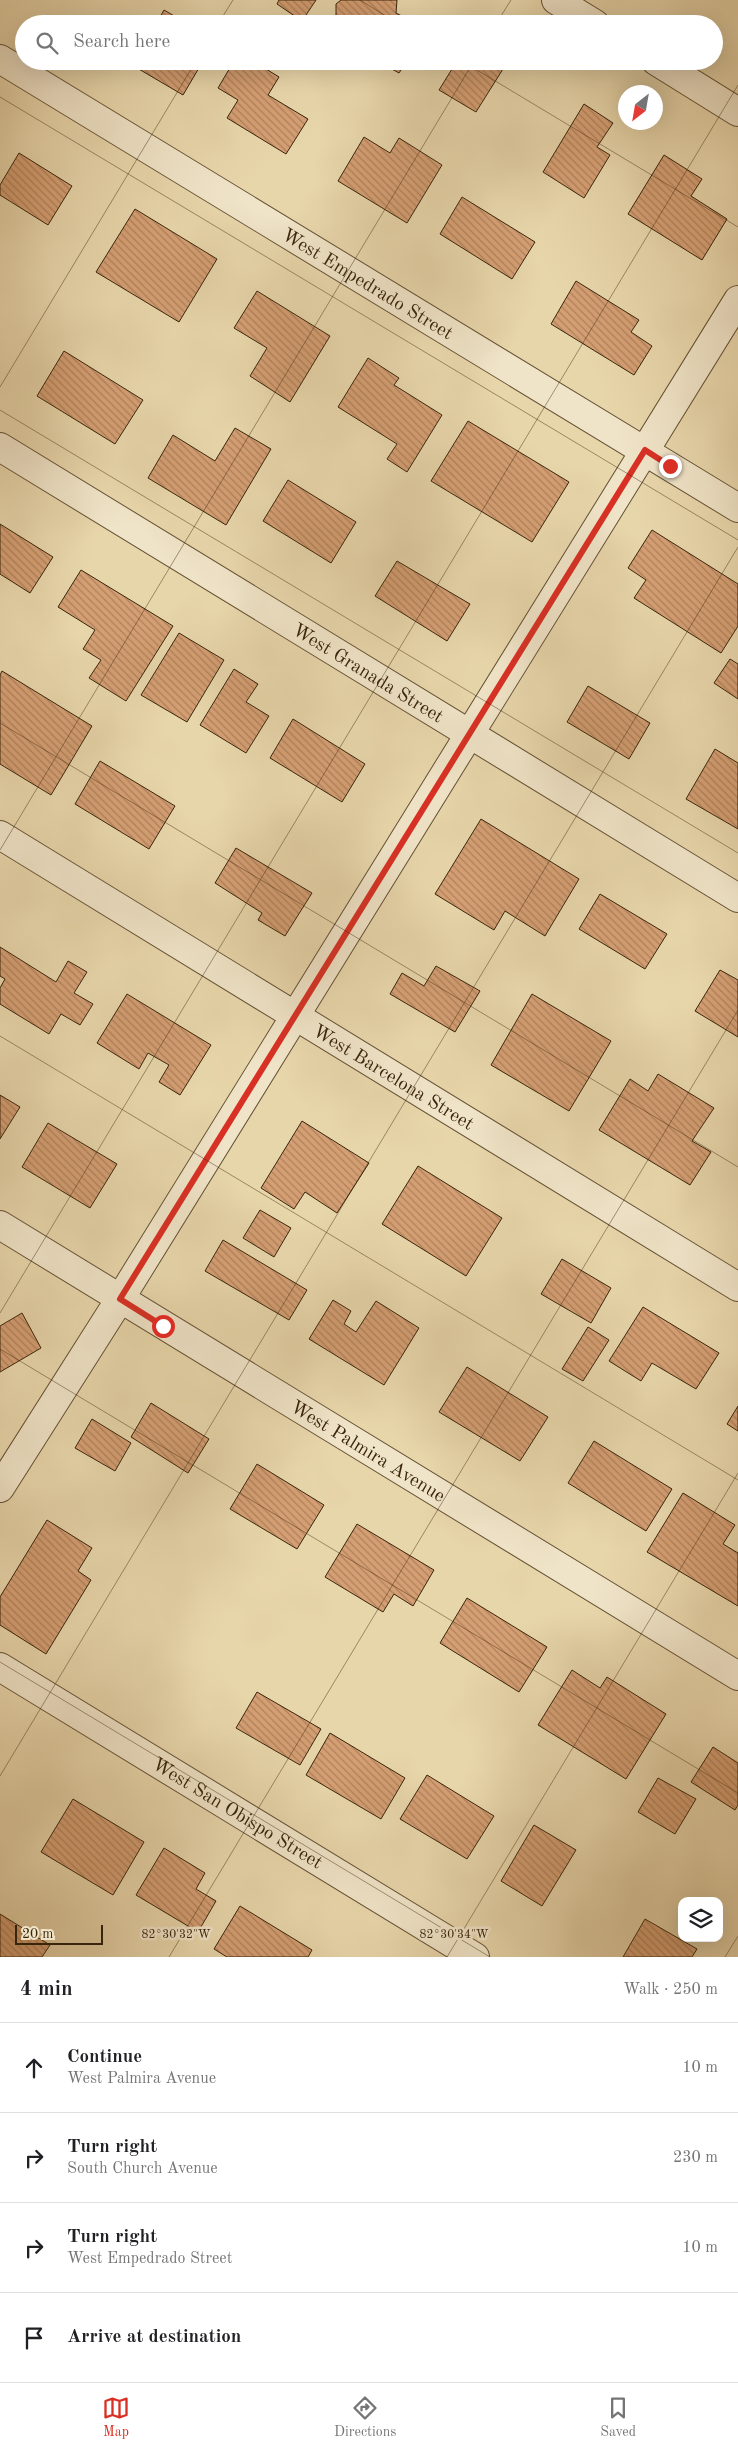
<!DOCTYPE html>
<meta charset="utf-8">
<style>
:root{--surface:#fff;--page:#f2f2f2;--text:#202124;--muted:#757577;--line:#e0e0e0;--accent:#d93025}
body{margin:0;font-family:"Old Standard TT",serif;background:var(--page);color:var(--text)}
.controls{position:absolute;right:15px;bottom:15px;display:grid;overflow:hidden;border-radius:10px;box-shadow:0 5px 20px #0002}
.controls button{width:45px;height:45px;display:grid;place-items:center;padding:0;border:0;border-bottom:1px solid var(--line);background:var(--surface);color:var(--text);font:25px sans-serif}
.compass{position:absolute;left:618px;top:85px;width:45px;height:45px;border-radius:50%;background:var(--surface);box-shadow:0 5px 20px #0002;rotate:211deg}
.scale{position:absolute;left:15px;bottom:12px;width:88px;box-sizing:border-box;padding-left:5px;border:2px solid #39250c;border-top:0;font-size:14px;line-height:18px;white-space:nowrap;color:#39250c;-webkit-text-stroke:4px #f0e4c8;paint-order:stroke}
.stop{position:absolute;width:15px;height:15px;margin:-11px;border:4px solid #d93025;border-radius:50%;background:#fff}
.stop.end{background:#d93025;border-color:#fff;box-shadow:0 1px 5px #0008}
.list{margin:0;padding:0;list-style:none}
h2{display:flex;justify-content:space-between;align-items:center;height:65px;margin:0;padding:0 20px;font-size:21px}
h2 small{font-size:16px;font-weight:400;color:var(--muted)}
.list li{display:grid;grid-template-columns:32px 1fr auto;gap:15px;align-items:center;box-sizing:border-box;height:90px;padding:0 20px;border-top:1px solid var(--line)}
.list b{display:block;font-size:19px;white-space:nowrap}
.list p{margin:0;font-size:16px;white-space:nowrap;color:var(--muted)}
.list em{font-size:16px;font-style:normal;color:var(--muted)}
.icon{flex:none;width:28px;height:28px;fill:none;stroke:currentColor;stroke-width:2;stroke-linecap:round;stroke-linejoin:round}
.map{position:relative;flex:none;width:738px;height:1957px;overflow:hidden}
.search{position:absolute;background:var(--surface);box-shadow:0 5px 20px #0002;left:15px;right:15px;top:15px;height:55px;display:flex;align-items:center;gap:12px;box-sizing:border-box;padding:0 18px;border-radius:28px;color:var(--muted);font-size:19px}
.sheet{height:425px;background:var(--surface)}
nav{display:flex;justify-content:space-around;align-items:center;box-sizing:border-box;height:70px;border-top:1px solid var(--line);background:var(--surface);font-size:14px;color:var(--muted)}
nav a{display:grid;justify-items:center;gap:2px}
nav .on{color:var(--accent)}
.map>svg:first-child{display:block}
.building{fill:url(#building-back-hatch);stroke:#39250c}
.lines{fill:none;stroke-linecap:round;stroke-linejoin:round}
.minor-casing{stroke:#655134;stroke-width:30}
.tertiary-casing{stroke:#655134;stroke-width:30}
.minor{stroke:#f0e4c8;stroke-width:28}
.tertiary{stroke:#f0e4c8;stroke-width:28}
.route{stroke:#d93025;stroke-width:6}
.ticks{fill:none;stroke:#39250c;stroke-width:1;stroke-opacity:0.45}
.labels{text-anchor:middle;stroke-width:5;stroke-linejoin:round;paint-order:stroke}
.street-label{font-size:19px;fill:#39250c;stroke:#f0e4c8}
.ticks-label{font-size:12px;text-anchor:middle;fill:#39250c;stroke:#f0e4c8;stroke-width:5;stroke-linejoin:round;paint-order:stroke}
</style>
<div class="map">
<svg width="738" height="1957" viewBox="0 0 738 1957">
<defs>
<pattern id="building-back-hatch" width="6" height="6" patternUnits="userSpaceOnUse" patternTransform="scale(1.25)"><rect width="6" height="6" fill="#d59f73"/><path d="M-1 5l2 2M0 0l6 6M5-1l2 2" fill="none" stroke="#ae815d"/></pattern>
</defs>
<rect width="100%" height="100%" fill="#e8d6ab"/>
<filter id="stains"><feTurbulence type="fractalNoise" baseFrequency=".004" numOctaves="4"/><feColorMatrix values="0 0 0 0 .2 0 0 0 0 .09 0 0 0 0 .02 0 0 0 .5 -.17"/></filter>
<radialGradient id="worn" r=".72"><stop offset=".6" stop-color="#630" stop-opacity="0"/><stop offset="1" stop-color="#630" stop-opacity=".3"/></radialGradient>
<g class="building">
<path d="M279 0H316L302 21 277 4Z"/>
<path d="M341 0H397L396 13 415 23 439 17 440 24H336V4Z"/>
<path d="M164 10 188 24H156Z"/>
<path d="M134 61H203L183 95 132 65Z"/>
<path d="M234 61H253L279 77 268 95 308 119 286 154 227 118 238 100 218 88Z"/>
<path d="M378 61H407L399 73Z"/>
<path d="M457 61H508L476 112 439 90Z"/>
<path d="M584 104 613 123 597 147 610 155 584 198 543 172Z"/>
<path d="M364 137 390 153 399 138 442 165 407 223 338 181Z"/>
<path d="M19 153 72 186 48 225 0 195V185Z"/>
<path d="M664 155 702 179 691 196 727 219 702 260 628 214Z"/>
<path d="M462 197 535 242 512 279 440 234Z"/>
<path d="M135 209 217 259 179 322 96 272Z"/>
<path d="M576 281 639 320 631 332 652 346 634 375 551 324Z"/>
<path d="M257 291 330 336 290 402 250 376 267 348 234 328Z"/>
<path d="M64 351 143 400 115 444 37 396Z"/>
<path d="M368 358 399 378 394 385 442 415 407 472 387 459 397 444 338 407Z"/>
<path d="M468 421 569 482 532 542 431 481Z"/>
<path d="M235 428 271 449 226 525 148 478 173 435 215 461Z"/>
<path d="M288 480 356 522 331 563 263 521Z"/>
<path d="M0 524 53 557 30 593 0 574Z"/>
<path d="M652 530 738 584V626L721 653 634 598 646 580 628 568Z"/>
<path d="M397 561 470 604 447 641 375 596Z"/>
<path d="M81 570 173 626 126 701 89 678 101 660 83 649 95 630 58 607Z"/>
<path d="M179 633 224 660 187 722 141 695Z"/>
<path d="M730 659 738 664V699L714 683Z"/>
<path d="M234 669 258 684 246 702 269 716 246 753 200 725Z"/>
<path d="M2 671 92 726 51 795 0 764V675Z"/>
<path d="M588 686 650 723 629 759 567 722Z"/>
<path d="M293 719 365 764 342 802 270 758Z"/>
<path d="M715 749 738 763V829L686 799Z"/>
<path d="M100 761 175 806 149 849 75 804Z"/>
<path d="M481 819 579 879 545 936 505 911 494 930 435 894Z"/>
<path d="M236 848 312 893 285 936 258 920 262 913 215 883Z"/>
<path d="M600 894 667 934 645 969 579 929Z"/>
<path d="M0 947 56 982 68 961 87 972 74 993 93 1004 80 1025 61 1014 49 1034 0 1004V988L5 979 0 976Z"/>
<path d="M436 966 480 991 455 1032 390 994 402 973 424 986Z"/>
<path d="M720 970 738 980V1037L695 1011Z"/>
<path d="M127 994 211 1045 180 1095 159 1082 169 1065 148 1053 139 1069 97 1043Z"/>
<path d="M532 994 611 1041 569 1111 491 1065Z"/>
<path d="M658 1074 714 1108 692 1141 711 1152 690 1185 599 1130 630 1079 648 1091Z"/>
<path d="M0 1095 20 1107 0 1139Z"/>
<path d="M302 1121 369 1163 337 1213 305 1192 294 1209 261 1188Z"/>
<path d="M48 1123 117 1164 90 1208 22 1167Z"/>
<path d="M418 1166 502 1218 466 1276 382 1224Z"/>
<path d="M260 1210 291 1228 274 1257 243 1238Z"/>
<path d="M223 1240 307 1290 289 1320 205 1271Z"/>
<path d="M562 1259 611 1288 591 1323 541 1294Z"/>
<path d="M333 1300 351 1311 344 1324 356 1332 376 1301 419 1328 384 1385 309 1339Z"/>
<path d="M643 1307 719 1353 696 1389 652 1363 641 1381 609 1361Z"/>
<path d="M22 1313 41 1348 0 1372V1326Z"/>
<path d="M588 1327 609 1340 583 1381 562 1369Z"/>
<path d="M467 1367 548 1417 520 1461 439 1412Z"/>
<path d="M151 1403 209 1439 188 1473 131 1437Z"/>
<path d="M738 1406V1431L727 1424Z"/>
<path d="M92 1419 131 1443 115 1471 75 1448Z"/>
<path d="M594 1441 672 1489 646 1531 568 1483Z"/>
<path d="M257 1464 324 1505 297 1549 230 1509Z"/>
<path d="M683 1493 735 1525 723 1544 738 1553V1606L647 1552Z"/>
<path d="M47 1520 92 1548 78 1571 91 1580 46 1654 0 1625V1597Z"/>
<path d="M357 1524 434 1570 413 1606 394 1594 383 1612 325 1577Z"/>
<path d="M467 1598 547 1647 519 1692 440 1643Z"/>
<path d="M572 1670 600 1688 607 1677 666 1714 626 1779 538 1725Z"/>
<path d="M257 1692 321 1729 300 1765 236 1728Z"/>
<path d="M330 1733 405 1778 381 1819 306 1775Z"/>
<path d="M713 1747 738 1763V1805L735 1810 691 1782Z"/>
<path d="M427 1775 494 1816 467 1859 400 1819Z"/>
<path d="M658 1778 696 1799 675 1834 638 1812Z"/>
<path d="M73 1799 144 1842 113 1895 41 1852Z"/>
<path d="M534 1825 576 1850 542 1906 501 1881Z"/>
<path d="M164 1848 205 1873 196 1889 216 1901 198 1932 136 1895Z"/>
<path d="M240 1906 312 1950 308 1957H227L214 1949Z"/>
<path d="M0 1914 50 1945 42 1957H0Z"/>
<path d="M645 1919 697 1949 692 1957H623Z"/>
</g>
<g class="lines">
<g class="minor-casing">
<g id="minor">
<path id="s1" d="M0 59 738 508"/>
<path id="s2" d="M0 447 738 898"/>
<path id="s3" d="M0 835 738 1287"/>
<path id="s4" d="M0 1225 738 1676"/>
<path id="s5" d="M0 1667 475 1957"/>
</g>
</g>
<g class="tertiary-casing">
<g id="tertiary">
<path d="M556 0 595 24"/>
<path d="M656 61 738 112"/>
<path d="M0 1488 120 1299 738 300"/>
</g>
</g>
<use href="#minor" class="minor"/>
<use href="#tertiary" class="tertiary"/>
</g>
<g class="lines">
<path class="route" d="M163 1326 120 1299 645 450 670 466"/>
</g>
<path class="ticks" d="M360 0 399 24M218 24 233 0M496 24 511 0M462 61 738 227M0 97 738 540M0 387 196 61M0 410 738 853M0 723 738 1167M0 850 474 61M0 1036 738 1480M0 1313 738 85M0 1349 738 1793M0 1662 490 1957M0 1776 738 547M169 1957 738 1010M447 1957 738 1473M725 1957 738 1936"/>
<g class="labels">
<g class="street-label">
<text dy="7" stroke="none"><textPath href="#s1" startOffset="431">West Empedrado Street</textPath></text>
<text dy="7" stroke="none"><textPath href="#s2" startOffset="432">West Granada Street</textPath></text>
<text dy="7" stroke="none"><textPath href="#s3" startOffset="462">West Barcelona Street</textPath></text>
<text dy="7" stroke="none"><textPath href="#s4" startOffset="432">West Palmira Avenue</textPath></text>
<text dy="7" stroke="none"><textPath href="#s5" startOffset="279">West San Obispo Street</textPath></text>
</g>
</g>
<g class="ticks-label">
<text x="176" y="1938">82°30'32"W</text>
<text x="454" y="1938">82°30'34"W</text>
</g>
<rect width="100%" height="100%" filter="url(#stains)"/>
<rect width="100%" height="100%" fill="url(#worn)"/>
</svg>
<div class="controls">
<button><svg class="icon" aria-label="layers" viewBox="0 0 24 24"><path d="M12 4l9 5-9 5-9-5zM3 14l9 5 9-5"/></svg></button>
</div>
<svg class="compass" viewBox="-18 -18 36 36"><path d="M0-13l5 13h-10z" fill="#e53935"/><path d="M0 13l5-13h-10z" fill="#757577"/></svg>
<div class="scale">20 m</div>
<div class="stop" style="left:163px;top:1326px"></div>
<div class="stop end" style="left:670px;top:466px"></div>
<div class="search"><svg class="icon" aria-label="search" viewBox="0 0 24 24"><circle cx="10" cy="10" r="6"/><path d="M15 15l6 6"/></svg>Search here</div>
</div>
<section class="sheet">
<h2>4 min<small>Walk · 250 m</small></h2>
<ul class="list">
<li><svg class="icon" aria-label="ahead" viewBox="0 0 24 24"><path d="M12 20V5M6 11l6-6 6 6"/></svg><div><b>Continue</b><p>West Palmira Avenue</p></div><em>10 m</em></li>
<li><svg class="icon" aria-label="right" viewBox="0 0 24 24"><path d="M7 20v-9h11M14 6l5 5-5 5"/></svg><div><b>Turn right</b><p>South Church Avenue</p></div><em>230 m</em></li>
<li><svg class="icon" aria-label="right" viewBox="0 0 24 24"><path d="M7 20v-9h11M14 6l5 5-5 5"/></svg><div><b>Turn right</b><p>West Empedrado Street</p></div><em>10 m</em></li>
<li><svg class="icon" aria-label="arrive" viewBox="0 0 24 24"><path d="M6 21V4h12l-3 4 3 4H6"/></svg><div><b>Arrive at destination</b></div></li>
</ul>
</section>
<nav>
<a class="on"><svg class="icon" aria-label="map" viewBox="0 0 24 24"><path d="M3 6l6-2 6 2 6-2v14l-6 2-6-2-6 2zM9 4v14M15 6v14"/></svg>Map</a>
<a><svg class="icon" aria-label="directions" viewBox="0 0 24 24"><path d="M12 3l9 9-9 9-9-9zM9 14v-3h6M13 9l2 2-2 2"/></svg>Directions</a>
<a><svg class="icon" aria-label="saved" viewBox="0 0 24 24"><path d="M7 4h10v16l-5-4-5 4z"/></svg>Saved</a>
</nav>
